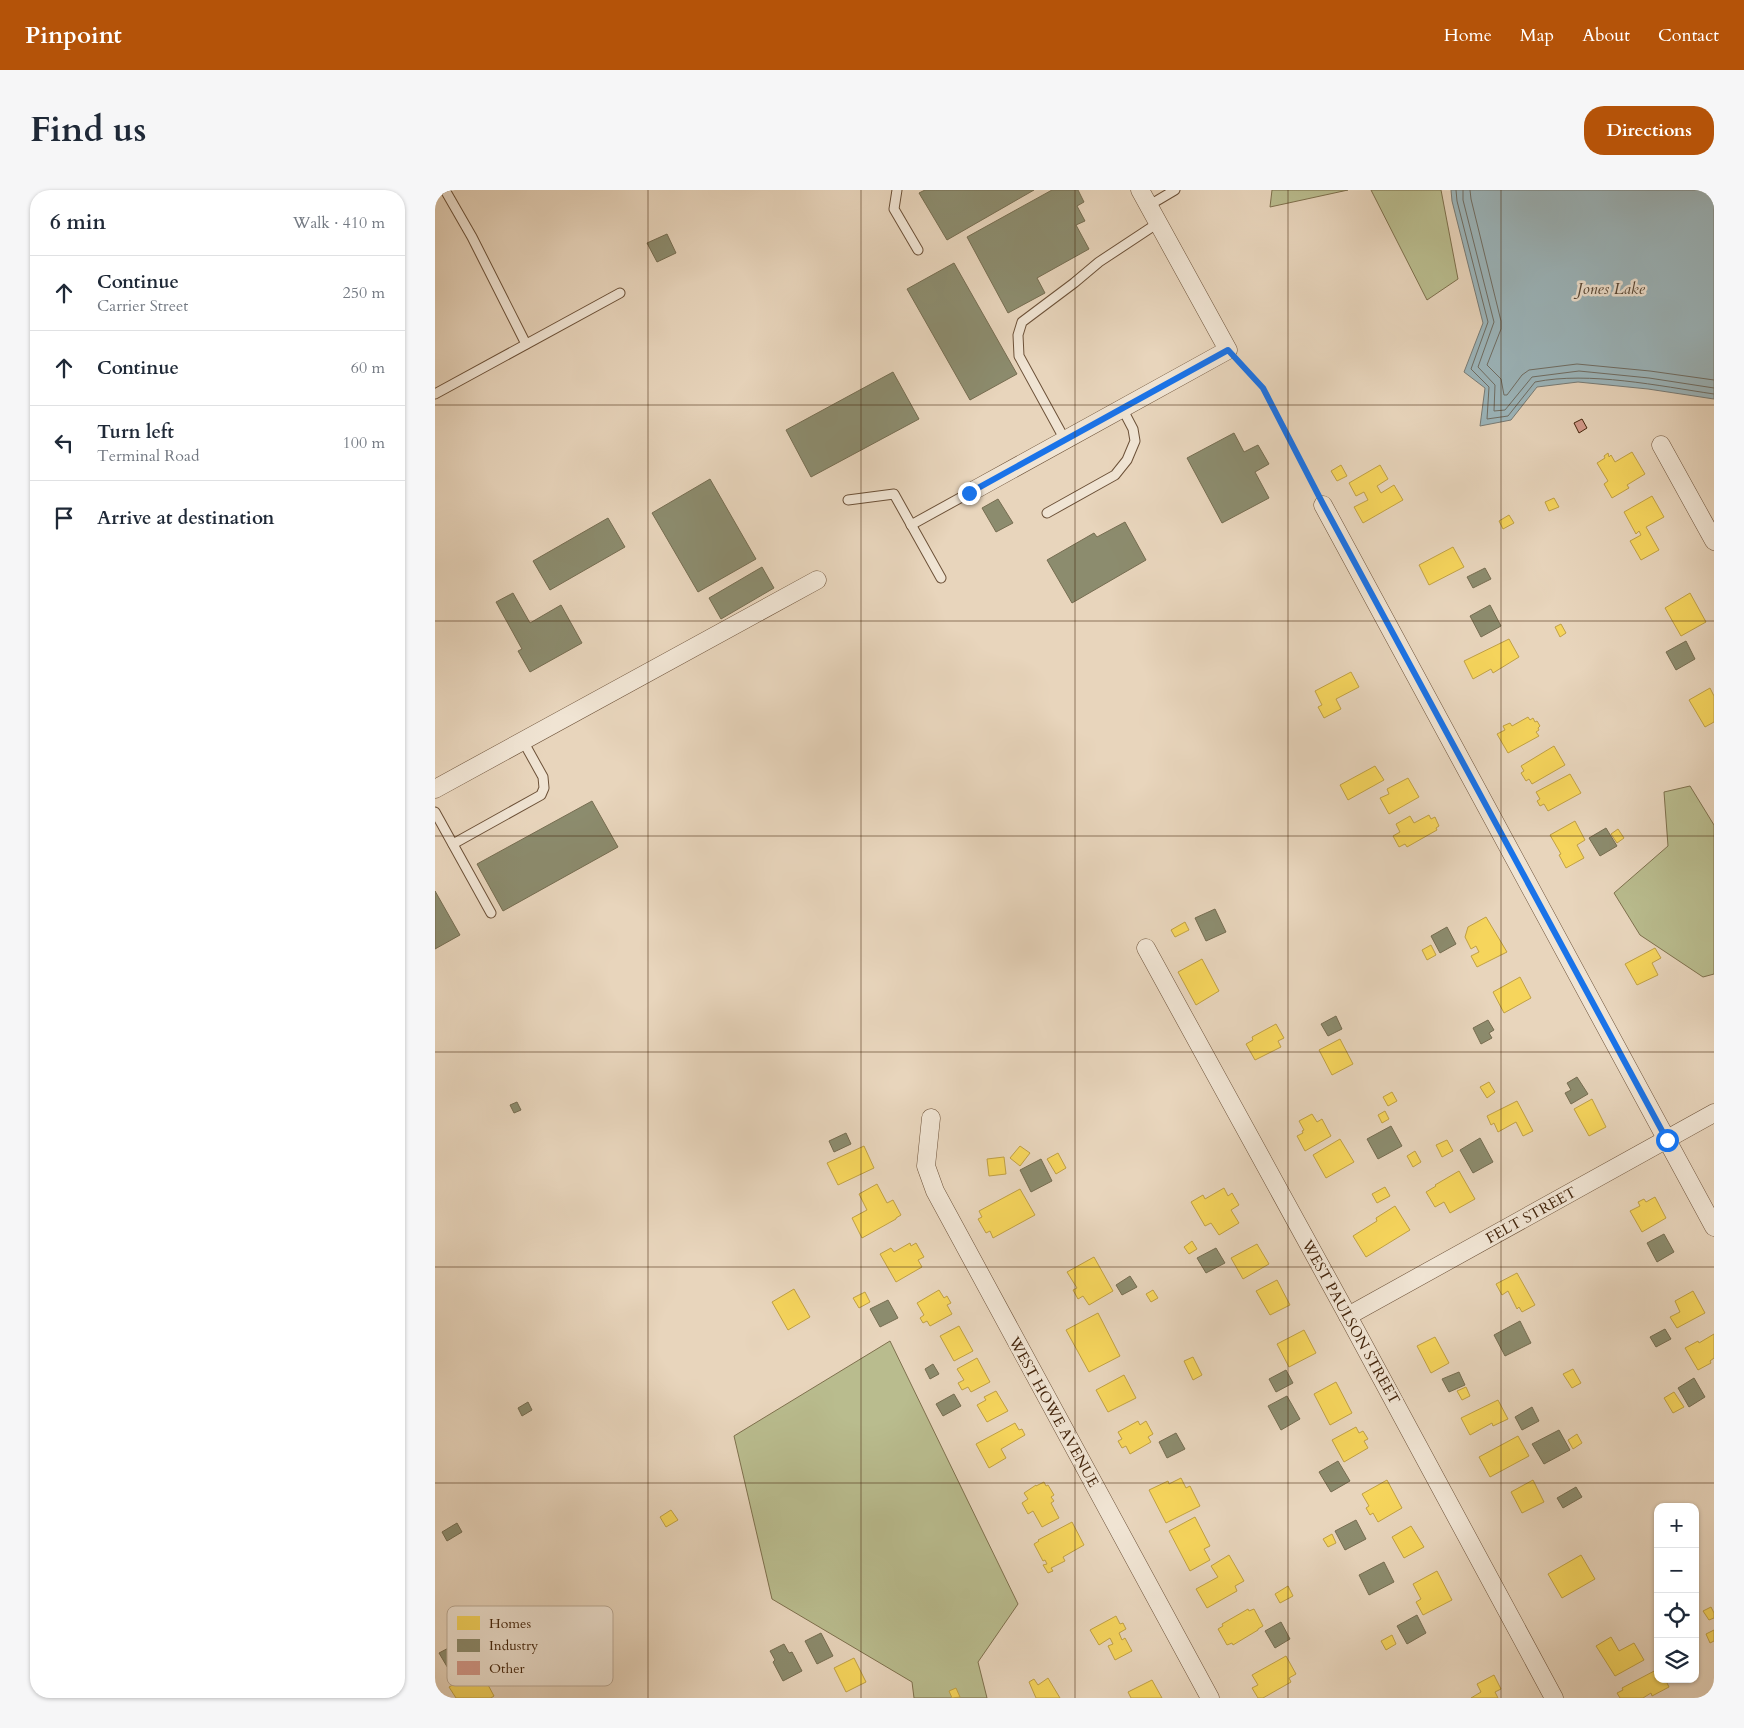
<!DOCTYPE html>
<meta charset="utf-8">
<style>
:root{--surface:#fff;--page:#f6f6f7;--text:#1f2937;--muted:#747a83;--line:#e0e1e3;--accent:#b45309}
body{margin:0;font-family:Cardo,serif;background:var(--page);color:var(--text)}
.controls{position:absolute;right:15px;bottom:15px;display:grid;overflow:hidden;border-radius:10px;box-shadow:0 1px 4px #0004}
.controls button{width:45px;height:45px;display:grid;place-items:center;padding:0;border:0;border-bottom:1px solid var(--line);background:var(--surface);color:var(--text);font:25px sans-serif}
.stop{position:absolute;width:15px;height:15px;margin:-11px;border:4px solid #1a73e8;border-radius:50%;background:#fff}
.stop.end{background:#1a73e8;border-color:#fff;box-shadow:0 1px 5px #0008}
.list{margin:0;padding:0;list-style:none}
h2{display:flex;justify-content:space-between;align-items:center;height:65px;margin:0;padding:0 20px;font-size:21px}
h2 small{font-size:16px;font-weight:400;color:var(--muted)}
.list li{display:grid;grid-template-columns:32px 1fr auto;gap:15px;align-items:center;box-sizing:border-box;height:75px;padding:0 20px;border-top:1px solid var(--line)}
.list b{display:block;font-size:19px;white-space:nowrap}
.list p{margin:0;font-size:16px;white-space:nowrap;color:var(--muted)}
.list em{font-size:16px;font-style:normal;color:var(--muted)}
.icon{flex:none;width:28px;height:28px;fill:none;stroke:currentColor;stroke-width:2;stroke-linecap:round;stroke-linejoin:round}
.map{position:relative;flex:none;width:1279px;height:1508px;overflow:hidden;border-radius:20px}
header{display:flex;align-items:center;gap:30px;box-sizing:border-box;height:70px;padding:0 25px;background:var(--accent);color:#fff}
header strong{font-size:24px}
nav{display:flex;gap:28px;margin-inline-start:auto;font-size:18px}
.intro{display:flex;align-items:center;justify-content:space-between;box-sizing:border-box;height:120px;padding:0 30px}
h1{margin:0;font-size:35px}
.button{padding:12px 22px;border-radius:20px;background:var(--accent);color:#fff;font-size:18px;font-weight:700}
main{display:flex;gap:30px;padding:0 30px}
aside{flex:1;background:var(--surface);border-radius:20px;box-shadow:0 1px 4px #0004}
.map>svg:first-child{display:block}
.green{fill:#b9bc8e;stroke:#7e704d}
.water{fill:#9cb6bc;stroke:#787c76}
.homes{fill:#f6d55c;stroke:#c0a044}
.industry{fill:#8c8c6e;stroke:#766d51}
.lines{fill:none;stroke-linecap:round;stroke-linejoin:round}
.shore{stroke:#706e64;stroke-width:1}
.building{fill:#d49a8b;stroke:#43250c}
.lane-casing{stroke:#6c5138;stroke-width:11}
.street-casing{stroke:#6c5138;stroke-width:19}
.path{stroke:#43250c;stroke-width:3;stroke-dasharray:1 2.5;stroke-linecap:butt}
.lane{stroke:#f0e4d3;stroke-width:9}
.street{stroke:#f0e4d3;stroke-width:18}
.route{stroke:#1a73e8;stroke-width:6}
.grid{fill:none;stroke:#43250c;stroke-width:1;stroke-opacity:0.55}
.labels{text-anchor:middle;stroke-width:5;stroke-linejoin:round;paint-order:stroke}
.street-label{font-size:15px;fill:#43250c;stroke:#f0e4d3}
.water-label{font-size:16px;font-style:italic;fill:#594938;stroke:#f0e4d3}
.key{fill:#f0e4d3;stroke:#bcab97;stroke-width:1}
.key-label{font-size:14px;fill:#43250c}
</style>
<header>
<strong>Pinpoint</strong>
<nav><a>Home</a><a>Map</a><a>About</a><a>Contact</a></nav>
</header>
<div class="intro"><h1>Find us</h1><a class="button">Directions</a></div>
<main>
<aside>
<h2>6 min<small>Walk · 410 m</small></h2>
<ul class="list">
<li><svg class="icon" aria-label="ahead" viewBox="0 0 24 24"><path d="M12 20V5M6 11l6-6 6 6"/></svg><div><b>Continue</b><p>Carrier Street</p></div><em>250 m</em></li>
<li><svg class="icon" aria-label="ahead" viewBox="0 0 24 24"><path d="M12 20V5M6 11l6-6 6 6"/></svg><div><b>Continue</b></div><em>60 m</em></li>
<li><svg class="icon" aria-label="left" viewBox="0 0 24 24"><path d="M17 20v-9H6M10 6l-5 5 5 5"/></svg><div><b>Turn left</b><p>Terminal Road</p></div><em>100 m</em></li>
<li><svg class="icon" aria-label="arrive" viewBox="0 0 24 24"><path d="M6 21V4h12l-3 4 3 4H6"/></svg><div><b>Arrive at destination</b></div></li>
</ul>
</aside>
<div class="map">
<svg width="1279" height="1508" viewBox="0 0 1279 1508">
<rect width="100%" height="100%" fill="#e8d5bc"/>
<filter id="stains"><feTurbulence type="fractalNoise" baseFrequency=".004" numOctaves="4"/><feColorMatrix values="0 0 0 0 .2 0 0 0 0 .09 0 0 0 0 .02 0 0 0 .5 -.17"/></filter>
<radialGradient id="worn" r=".72"><stop offset=".6" stop-color="#630" stop-opacity="0"/><stop offset="1" stop-color="#630" stop-opacity=".3"/></radialGradient>
<g class="green">
<path d="M837 0H913L835 17Z"/>
<path d="M936 0H1006L1023 89 992 110Z"/>
<path d="M1255 596 1279 635V784L1268 787 1205 745 1179 703 1233 656 1229 602Z"/>
<path d="M455 1151 583 1414 543 1472 552 1508H479L477 1492 337 1409 299 1246Z"/>
</g>
<path class="water" d="M1016 0H1279V209L1213 199 1143 192 1102 197 1076 230 1045 236 1050 198 1029 182 1048 133 1017 11Z"/>
<g class="homes">
<path d="M1197 262 1210 284 1192 295 1194 298 1177 308 1169 294 1173 291 1162 273 1170 268 1169 266 1173 263 1174 267 1176 265 1180 272Z"/>
<path d="M906 275 912 286 902 291 896 281Z"/>
<path d="M945 275 953 289 942 296 946 303 959 295 968 310 928 333 919 317 933 310 929 302 921 306 914 293Z"/>
<path d="M1217 306 1229 327 1211 337 1224 360 1206 370 1195 351 1206 345 1204 341 1201 344 1189 322Z"/>
<path d="M1119 308 1124 317 1114 321 1110 312Z"/>
<path d="M1074 325 1079 333 1068 339 1064 331Z"/>
<path d="M1018 357 1029 377 994 395 984 375Z"/>
<path d="M1255 403 1271 432 1246 446 1230 418Z"/>
<path d="M1126 434 1131 443 1125 447 1120 437Z"/>
<path d="M1074 449 1084 467 1058 483 1056 479 1038 489 1029 471Z"/>
<path d="M916 482 924 497 901 509 906 519 889 528 883 517 887 515 880 501Z"/>
<path d="M1275 498 1279 506V532L1270 537 1254 510Z"/>
<path d="M1093 527 1095 530 1098 528 1100 532 1102 531 1105 536 1103 538 1104 540 1101 542 1104 546 1073 563 1062 544 1070 540 1068 536 1075 533 1077 536Z"/>
<path d="M1119 556 1130 575 1097 594 1094 589 1091 591 1086 583 1089 581 1086 576Z"/>
<path d="M940 576 949 590 913 610 905 595Z"/>
<path d="M1135 584 1146 603 1113 621 1109 614 1105 616 1102 611 1105 609 1101 602Z"/>
<path d="M973 588 984 607 954 624 945 608 954 604 952 599Z"/>
<path d="M994 625 996 629 1000 627 1004 636 1001 638 1002 640 972 657 970 654 964 657 958 646 965 642 961 634 975 626 979 633Z"/>
<path d="M1140 631 1150 650 1142 655 1149 668 1131 678 1124 665 1126 664 1115 645Z"/>
<path d="M1183 639 1189 648 1182 653 1176 644Z"/>
<path d="M1051 727 1072 762 1042 777 1036 766 1044 762 1041 756 1036 759 1030 747 1033 737Z"/>
<path d="M750 732 754 740 740 747 736 740Z"/>
<path d="M996 755 1001 765 992 770 987 760Z"/>
<path d="M1220 758 1226 768 1217 773 1223 785 1202 795 1190 774Z"/>
<path d="M767 769 784 801 761 815 743 782Z"/>
<path d="M1085 787 1096 808 1069 823 1058 802Z"/>
<path d="M841 834 849 848 843 851 846 857 820 870 811 854 818 850 817 847Z"/>
<path d="M905 849 918 874 897 885 884 860Z"/>
<path d="M1054 892 1060 902 1052 908 1045 897Z"/>
<path d="M957 902 962 911 953 916 948 907Z"/>
<path d="M1157 909 1171 937 1154 946 1139 919Z"/>
<path d="M1082 911 1098 941 1088 946 1081 932 1063 942 1059 933 1056 935 1052 926Z"/>
<path d="M950 921 954 929 947 933 943 925Z"/>
<path d="M877 924 882 932 887 929 896 946 870 961 862 946 868 943 867 941 869 940 864 931Z"/>
<path d="M905 949 919 972 891 988 878 965Z"/>
<path d="M1012 950 1018 961 1007 967 1001 955Z"/>
<path d="M429 956 439 978 403 995 392 973Z"/>
<path d="M585 956 595 963 585 976 575 968Z"/>
<path d="M980 961 986 972 978 977 972 966Z"/>
<path d="M623 963 631 978 621 984 612 969Z"/>
<path d="M569 967 571 984 554 986 552 969Z"/>
<path d="M1024 981 1040 1009 1015 1023 1009 1012 1000 1017 991 1002 1001 996 1000 995Z"/>
<path d="M442 994 452 1013 458 1010 466 1025 461 1028V1029L427 1048 417 1028 432 1020 424 1004Z"/>
<path d="M950 997 955 1006 942 1013 937 1004Z"/>
<path d="M789 998 793 1006 797 1003 804 1015 796 1020 804 1033 784 1045 776 1033 770 1036 756 1012 768 1005 770 1009Z"/>
<path d="M585 999 600 1025 558 1048 555 1041 551 1043 543 1029 547 1027 544 1021Z"/>
<path d="M1220 1007 1231 1028 1207 1042 1195 1021 1205 1016 1203 1012 1209 1009 1211 1012Z"/>
<path d="M960 1016 975 1040 931 1067 918 1046 942 1031 941 1028Z"/>
<path d="M757 1051 762 1059 754 1064 749 1057Z"/>
<path d="M475 1053 476 1056 481 1053 489 1067 483 1070 487 1077 461 1092 445 1064 456 1058 459 1062Z"/>
<path d="M822 1054 834 1074 808 1089 796 1068Z"/>
<path d="M659 1067 678 1101 654 1115 648 1106 643 1109 638 1100 642 1098 632 1082Z"/>
<path d="M1082 1083 1100 1115 1087 1122 1084 1117 1082 1119 1073 1101 1067 1105 1061 1094Z"/>
<path d="M842 1090 855 1115 835 1125 821 1101Z"/>
<path d="M359 1099 375 1127 353 1140 337 1112Z"/>
<path d="M504 1100 509 1108 512 1106 516 1113 512 1115 517 1124 495 1136 492 1131 488 1133 485 1128 489 1125 482 1113Z"/>
<path d="M718 1100 723 1108 716 1112 711 1104Z"/>
<path d="M1258 1101 1270 1123 1242 1138 1235 1127 1245 1122 1240 1111Z"/>
<path d="M430 1102 435 1112 424 1118 418 1108Z"/>
<path d="M663 1123 685 1166 654 1182 631 1140Z"/>
<path d="M524 1136 538 1161 519 1171 505 1146Z"/>
<path d="M869 1140 881 1163 854 1177 842 1154Z"/>
<path d="M1279 1144V1168L1275 1171 1276 1173 1263 1180 1250 1158 1263 1151 1264 1153Z"/>
<path d="M1000 1147 1014 1173 996 1183 982 1156Z"/>
<path d="M758 1167 767 1185 758 1190 749 1171Z"/>
<path d="M542 1168 555 1192 536 1202 533 1197 527 1200 523 1193 529 1190 522 1179Z"/>
<path d="M1138 1179 1146 1193 1137 1198 1128 1184Z"/>
<path d="M689 1185 701 1208 673 1222 661 1200Z"/>
<path d="M901 1192 917 1223 895 1235 879 1204Z"/>
<path d="M1031 1197 1035 1206 1027 1210 1022 1201Z"/>
<path d="M561 1201 573 1221 552 1232 542 1215 551 1210 549 1207Z"/>
<path d="M1239 1202 1249 1217 1238 1223 1229 1208Z"/>
<path d="M1063 1210 1073 1229 1058 1236 1057 1233 1035 1245 1026 1228Z"/>
<path d="M703 1231 705 1235 711 1231 718 1244 713 1247 716 1252 695 1264 691 1256 687 1258 683 1251 687 1249 683 1242Z"/>
<path d="M580 1233 584 1240 587 1239 590 1245 566 1259 571 1268 554 1278 541 1254Z"/>
<path d="M921 1237 924 1243 928 1241 933 1249 929 1251 933 1258 909 1272 897 1250Z"/>
<path d="M1142 1244 1147 1253 1138 1259 1133 1250Z"/>
<path d="M1083 1246 1094 1266 1055 1287 1044 1267Z"/>
<path d="M746 1288 751 1298 755 1296 765 1316 731 1333 714 1300 733 1291 734 1294Z"/>
<path d="M952 1290 967 1318 943 1332 938 1323 935 1325 931 1318 934 1316 927 1304Z"/>
<path d="M1098 1290 1109 1312 1087 1323 1076 1302Z"/>
<path d="M609 1292 611 1296 613 1295 619 1305 616 1307 619 1311 616 1313 624 1328 607 1337 598 1321 593 1324 587 1313 593 1309 589 1303 601 1295V1296Z"/>
<path d="M236 1320 243 1330 231 1337 225 1327Z"/>
<path d="M760 1327 775 1356 769 1359 775 1370 755 1381 734 1341Z"/>
<path d="M637 1332 649 1355 628 1367 630 1371 616 1378 618 1381 613 1383 608 1375 612 1374 610 1370 608 1371 599 1354 604 1351 603 1350Z"/>
<path d="M976 1336 989 1357 969 1368 957 1347Z"/>
<path d="M897 1344 901 1353 893 1357 888 1349Z"/>
<path d="M794 1365 809 1391 800 1396 802 1401 772 1418 761 1399 783 1387 776 1376Z"/>
<path d="M1146 1365 1160 1389 1127 1408 1113 1384Z"/>
<path d="M1002 1381 1017 1410 988 1425 981 1412 986 1409 978 1394Z"/>
<path d="M853 1396 858 1406 845 1413 840 1404Z"/>
<path d="M1276 1417 1279 1423V1428L1274 1430 1268 1421Z"/>
<path d="M813 1419 814 1421 819 1419 828 1436 823 1439V1440L798 1455 797 1453 792 1455 783 1439 788 1436 787 1434Z"/>
<path d="M681 1426 685 1434 688 1433 691 1439 684 1443 687 1450 690 1448 697 1461 680 1470 673 1456 678 1454 675 1448 664 1455 655 1440Z"/>
<path d="M1279 1440V1451L1275 1453 1271 1444Z"/>
<path d="M957 1445 961 1454 951 1460 946 1451Z"/>
<path d="M1176 1447 1184 1461 1199 1453 1209 1470 1180 1486 1161 1456Z"/>
<path d="M851 1466 861 1484 854 1488 856 1492 828 1508H823L817 1498 823 1495 817 1485Z"/>
<path d="M419 1468 431 1492 411 1502 399 1478Z"/>
<path d="M1223 1479V1489H1230L1234 1497 1217 1506 1216 1503 1208 1508H1185L1182 1503 1188 1500 1187 1498Z"/>
<path d="M45 1480 59 1506 56 1508H21L14 1497Z"/>
<path d="M1059 1485 1066 1499 1060 1502 1063 1508H1036L1046 1502 1042 1494Z"/>
<path d="M613 1488 625 1508H601L594 1492 599 1489 603 1495Z"/>
<path d="M717 1490 727 1508H696L693 1502Z"/>
<path d="M521 1498 525 1507 517 1508 514 1501Z"/>
</g>
<g class="industry">
<path d="M490 0H599L512 50 484 3Z"/>
<path d="M617 0H643L649 12 642 16 650 31 641 35 654 59 602 88 610 103 573 123 532 47Z"/>
<path d="M232 44 241 63 222 72 212 53Z"/>
<path d="M519 73 582 184 535 210 472 99Z"/>
<path d="M458 182 484 229 376 287 351 240Z"/>
<path d="M799 243 809 262 823 255 834 274 820 282 834 308 787 333 752 268Z"/>
<path d="M275 289 321 369 263 402 217 323Z"/>
<path d="M563 309 578 333 561 342 547 318Z"/>
<path d="M173 328 190 357 115 400 98 371Z"/>
<path d="M690 332 711 370 637 413 612 370 659 343 662 347Z"/>
<path d="M327 377 339 398 286 429 274 408Z"/>
<path d="M1050 378 1056 389 1038 398 1032 387Z"/>
<path d="M78 403 95 433 126 415 147 453 95 482 83 461 87 459 61 412Z"/>
<path d="M1055 415 1066 436 1046 447 1035 426Z"/>
<path d="M1251 451 1260 469 1241 480 1231 462Z"/>
<path d="M157 611 183 657 68 721 42 674Z"/>
<path d="M1171 638 1182 656 1165 666 1154 648Z"/>
<path d="M0 701 25 745 0 759Z"/>
<path d="M780 719 791 742 771 751 760 728Z"/>
<path d="M1012 737 1021 754 1005 763 996 746Z"/>
<path d="M901 826 907 839 893 846 886 834Z"/>
<path d="M1053 830 1059 840 1054 843 1057 848 1046 854 1038 838Z"/>
<path d="M1142 887 1153 904 1136 914 1130 903 1136 900 1132 893Z"/>
<path d="M82 912 86 920 79 923 75 915Z"/>
<path d="M956 936 967 956 943 969 932 949Z"/>
<path d="M411 943 416 954 399 962 394 951Z"/>
<path d="M1045 948 1058 972 1038 983 1025 960Z"/>
<path d="M606 969 617 991 596 1002 585 980Z"/>
<path d="M1229 1044 1239 1062 1222 1072 1212 1053Z"/>
<path d="M781 1058 790 1073 771 1083 762 1068Z"/>
<path d="M695 1086 702 1097 687 1105 681 1095Z"/>
<path d="M453 1110 463 1128 445 1137 435 1119Z"/>
<path d="M1085 1131 1096 1153 1070 1166 1059 1145Z"/>
<path d="M1230 1139 1236 1149 1221 1157 1215 1147Z"/>
<path d="M498 1174 504 1184 495 1189 490 1179Z"/>
<path d="M851 1180 858 1193 841 1202 834 1189Z"/>
<path d="M1024 1182 1030 1195 1014 1202 1007 1189Z"/>
<path d="M1259 1188 1270 1207 1254 1217 1243 1198Z"/>
<path d="M519 1204 526 1216 508 1226 501 1214Z"/>
<path d="M852 1206 865 1229 846 1240 833 1216Z"/>
<path d="M93 1212 97 1220 87 1226 83 1218Z"/>
<path d="M1097 1217 1104 1231 1087 1240 1080 1227Z"/>
<path d="M1124 1240 1135 1260 1109 1274 1097 1254Z"/>
<path d="M741 1243 750 1259 732 1268 724 1252Z"/>
<path d="M903 1271 915 1291 896 1302 884 1282Z"/>
<path d="M1141 1297 1147 1307 1128 1318 1122 1308Z"/>
<path d="M921 1330 931 1349 910 1360 900 1341Z"/>
<path d="M22 1333 27 1342 12 1351 7 1342Z"/>
<path d="M949 1372 959 1392 934 1405 924 1385Z"/>
<path d="M982 1425 991 1443 972 1454 962 1436Z"/>
<path d="M846 1432 855 1449 840 1458 830 1441Z"/>
<path d="M386 1443 398 1466 382 1474 370 1451Z"/>
<path d="M21 1454 23 1457 27 1455 33 1466 28 1468 30 1471 14 1480 4 1463Z"/>
<path d="M349 1454 354 1463 357 1462 367 1481 348 1491 338 1472 340 1470 335 1461Z"/>
</g>
<g class="lines">
<g class="shore">
<path d="M1021 0 1022 11 1053 132 1036 179 1054 197 1052 229 1073 226 1100 192C1154 181 1224 196 1279 204"/>
<path d="M1028 0V10L1059 132 1043 177 1060 195 1059 221 1070 220 1097 187 1144 181 1214 188 1279 198"/>
<path d="M1035 0 1036 9 1066 131V139L1052 175 1066 189 1069 205H1072L1087 185 1094 180 1142 174 1215 181 1279 190"/>
</g>
</g>
<path class="building" d="M1147 229 1152 238 1144 243 1139 233Z"/>
<g class="lines">
<g class="lane-casing">
<g id="lane">
<path d="M10 0 37 47 91 154"/>
<path d="M462 0 459 19 483 60"/>
<path d="M713 16 740 0"/>
<path d="M0 204 185 103"/>
<path d="M630 250 584 166 583 145 587 132 639 93 664 72 723 33"/>
<path d="M413 310 459 304 506 388"/>
<path d="M612 323 680 285 692 270 700 251 698 239 687 218"/>
<path d="M476 335 534 303"/>
<path d="M0 622 56 723"/>
<path d="M18 654 106 605 109 598 108 587 88 551"/>
</g>
</g>
<g class="street-casing">
<g id="street">
<path d="M1226 255 1279 351"/>
<path d="M534 303 793 160 705 0"/>
<path d="M888 315 1279 1037"/>
<path d="M0 599 382 390"/>
<path d="M711 758 913 1126 1119 1508"/>
<path d="M496 928 491 976 500 1001 775 1508"/>
<path d="M913 1126 1279 923"/>
</g>
</g>
<path class="path" d="M804 172 828 198 881 301"/>
<use href="#lane" class="lane"/>
<use href="#street" class="street"/>
</g>
<g class="lines">
<path class="route" d="M534 303 793 160 828 198 888 314 1232 950"/>
</g>
<path class="grid" d="M213 0V1508M426 0V1508M640 0V1508M853 0V1508M1066 0V1508M0 215H1279M0 431H1279M0 646H1279M0 862H1279M0 1077H1279M0 1293H1279"/>
<g class="labels">
<g class="street-label">
<text transform="translate(1096 1025) rotate(-29)" y="5">FELT STREET</text>
<text transform="translate(916 1132) rotate(61)" y="5">WEST PAULSON STREET</text>
<text transform="translate(619 1222) rotate(61)" y="5">WEST HOWE AVENUE</text>
</g>
<g class="water-label">
<text x="1176" y="104">Jones Lake</text>
</g>
</g>
<rect x="12" y="1416" width="166" height="80" rx="8" class="key"/>
<rect x="22" y="1426" width="23" height="14" fill="#f6d55c"/>
<rect x="22" y="1449" width="23" height="13" fill="#8c8c6e"/>
<rect x="22" y="1471" width="23" height="14" fill="#d49a8b"/>
<g class="key-label">
<text x="54" y="1438">Homes</text>
<text x="54" y="1460">Industry</text>
<text x="54" y="1483">Other</text>
</g>
<rect width="100%" height="100%" filter="url(#stains)"/>
<rect width="100%" height="100%" fill="url(#worn)"/>
</svg>
<div class="controls">
<button>+</button>
<button>−</button>
<button><svg class="icon" aria-label="locate" viewBox="0 0 24 24"><circle cx="12" cy="12" r="6"/><path d="M12 2v4M12 18v4M2 12h4M18 12h4"/></svg></button>
<button><svg class="icon" aria-label="layers" viewBox="0 0 24 24"><path d="M12 4l9 5-9 5-9-5zM3 14l9 5 9-5"/></svg></button>
</div>
<div class="stop" style="left:1232px;top:950px"></div>
<div class="stop end" style="left:534px;top:303px"></div>
</div>
</main>
